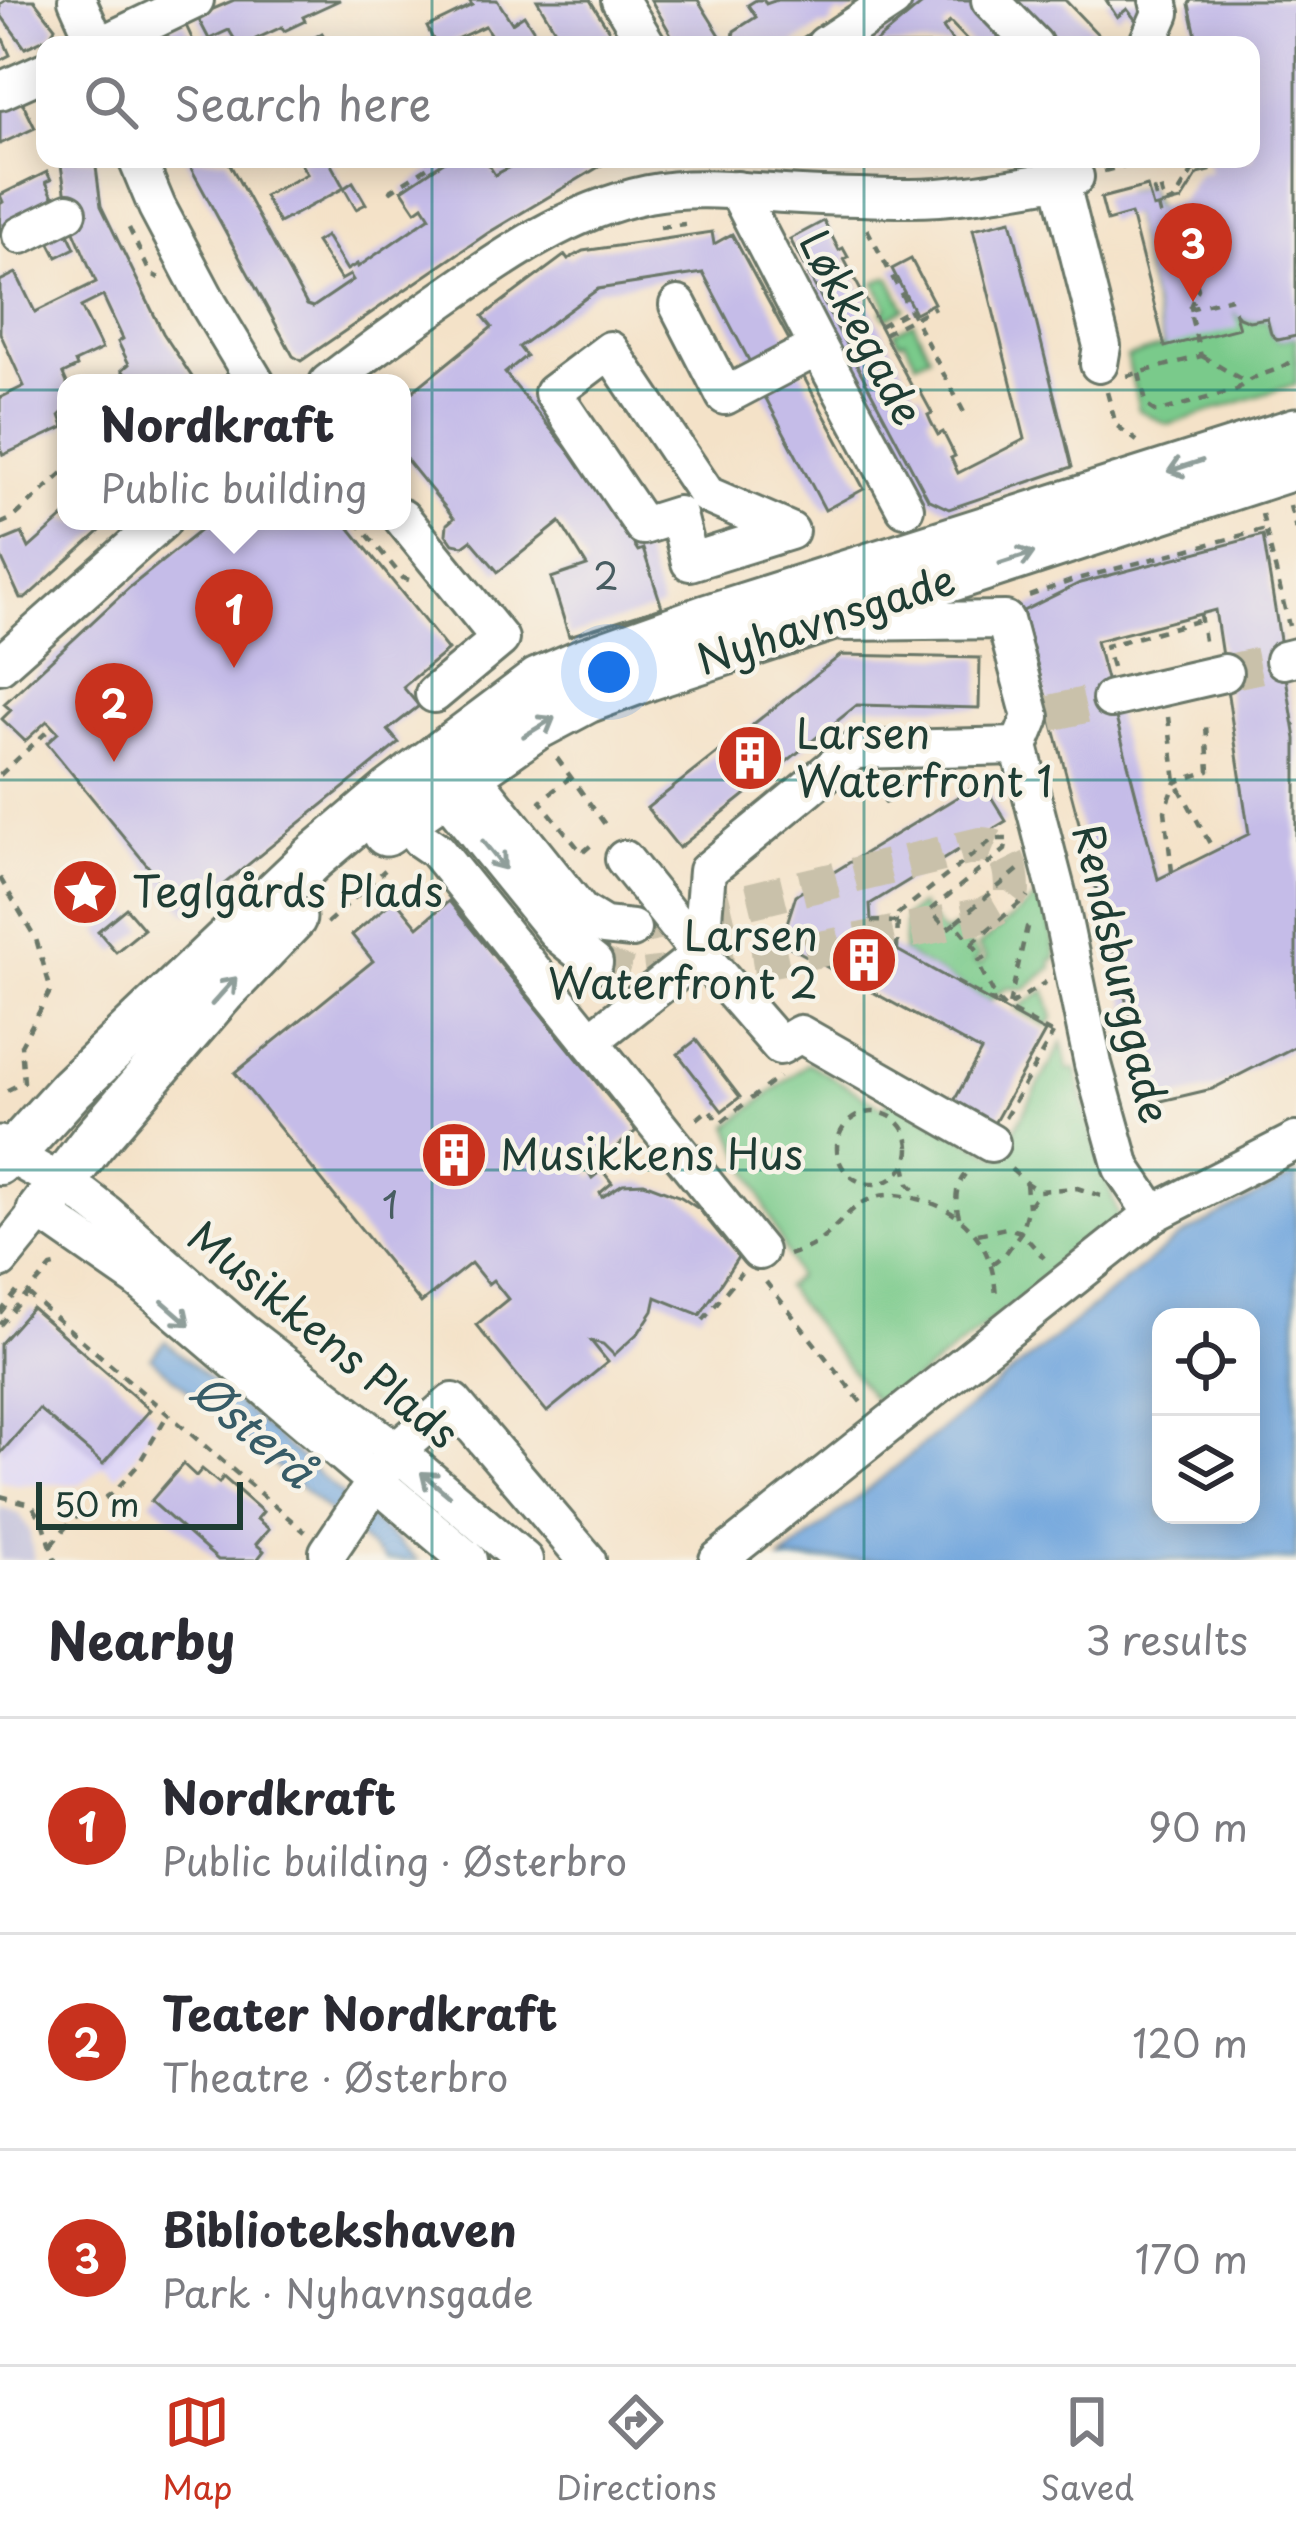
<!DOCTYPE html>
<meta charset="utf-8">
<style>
:root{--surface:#fff;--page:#f2f2f3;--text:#2b2b33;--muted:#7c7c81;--line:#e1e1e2;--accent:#c8321e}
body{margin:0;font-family:"Playpen Sans",sans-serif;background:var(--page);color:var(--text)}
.controls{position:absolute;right:36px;bottom:36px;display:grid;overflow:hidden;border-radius:24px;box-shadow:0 6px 30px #0003}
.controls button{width:108px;height:108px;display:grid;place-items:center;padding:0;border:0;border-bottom:3px solid var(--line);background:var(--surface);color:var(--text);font:60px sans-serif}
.scale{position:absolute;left:36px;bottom:30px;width:207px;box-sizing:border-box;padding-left:12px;border:6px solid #1f3d34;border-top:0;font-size:33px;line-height:42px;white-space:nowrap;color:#1f3d34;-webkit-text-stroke:9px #f7f3e8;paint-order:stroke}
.you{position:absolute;left:609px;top:672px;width:42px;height:42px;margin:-30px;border:9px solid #fff;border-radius:50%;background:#1a73e8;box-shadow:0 0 0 18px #1a73e833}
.badge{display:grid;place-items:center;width:78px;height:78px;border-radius:50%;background:var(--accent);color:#fff;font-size:39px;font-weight:700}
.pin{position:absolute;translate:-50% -99px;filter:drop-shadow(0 3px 6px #0008)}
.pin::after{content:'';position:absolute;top:63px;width:42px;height:36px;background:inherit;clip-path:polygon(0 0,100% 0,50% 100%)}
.popup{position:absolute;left:57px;top:374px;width:354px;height:156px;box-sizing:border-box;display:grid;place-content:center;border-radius:24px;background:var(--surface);filter:drop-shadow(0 3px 9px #0005);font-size:39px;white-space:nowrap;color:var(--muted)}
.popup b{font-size:45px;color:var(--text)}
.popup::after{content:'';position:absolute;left:50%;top:100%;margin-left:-24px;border:24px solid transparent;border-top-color:var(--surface)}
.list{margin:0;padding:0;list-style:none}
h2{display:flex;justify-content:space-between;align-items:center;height:156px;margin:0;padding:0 48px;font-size:51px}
h2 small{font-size:39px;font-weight:400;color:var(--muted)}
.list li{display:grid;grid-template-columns:78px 1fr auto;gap:36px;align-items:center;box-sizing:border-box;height:216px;padding:0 48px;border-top:3px solid var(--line)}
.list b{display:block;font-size:45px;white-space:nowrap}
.list p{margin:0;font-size:39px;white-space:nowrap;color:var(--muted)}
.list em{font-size:39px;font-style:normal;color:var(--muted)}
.icon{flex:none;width:66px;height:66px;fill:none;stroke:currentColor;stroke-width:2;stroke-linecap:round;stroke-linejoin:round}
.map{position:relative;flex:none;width:1296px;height:1560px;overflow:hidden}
.search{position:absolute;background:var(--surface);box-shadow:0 6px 30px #0003;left:36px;right:36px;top:36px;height:132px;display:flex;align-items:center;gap:30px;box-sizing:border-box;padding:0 42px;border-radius:24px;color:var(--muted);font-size:45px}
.sheet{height:804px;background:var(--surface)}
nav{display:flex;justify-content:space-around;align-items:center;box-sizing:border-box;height:168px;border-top:3px solid var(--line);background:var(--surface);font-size:33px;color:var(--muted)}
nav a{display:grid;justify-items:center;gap:6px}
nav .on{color:var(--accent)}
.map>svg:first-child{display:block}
.built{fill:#ddd5f6}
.industrial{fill:#c2c1dc}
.green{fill:#7aca8b;stroke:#4c8460;stroke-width:3}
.water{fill:#70a5dd;stroke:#487188;stroke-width:3;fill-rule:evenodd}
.building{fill:#c5bce8;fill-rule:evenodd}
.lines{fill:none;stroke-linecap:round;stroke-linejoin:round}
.minor-tunnel{stroke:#c9c1aa;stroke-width:36;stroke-dasharray:36 18;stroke-linecap:butt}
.minor-casing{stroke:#6a7768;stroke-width:42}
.major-casing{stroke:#6a7768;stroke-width:51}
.path{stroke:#6a7768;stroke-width:4.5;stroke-dasharray:9 9;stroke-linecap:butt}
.minor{stroke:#fff;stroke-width:36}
.major{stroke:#fff;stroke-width:45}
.oneway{stroke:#8f9e9a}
.grid{fill:none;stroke:#0f766e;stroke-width:3;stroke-opacity:0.55}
.labels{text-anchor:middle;stroke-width:9;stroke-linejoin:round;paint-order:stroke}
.number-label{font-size:36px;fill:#485d61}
.street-label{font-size:42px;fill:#1f3d34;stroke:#f7f3e8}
.poi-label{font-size:42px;fill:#1f3d34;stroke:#f7f3e8;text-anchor:start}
.water-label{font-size:45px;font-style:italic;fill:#375c67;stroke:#f7f3e8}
</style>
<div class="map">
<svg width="1296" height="1560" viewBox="0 0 1296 1560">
<rect width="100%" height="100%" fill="#f7f3e8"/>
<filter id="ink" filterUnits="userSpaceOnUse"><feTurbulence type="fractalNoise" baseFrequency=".00833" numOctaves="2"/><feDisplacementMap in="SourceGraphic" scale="24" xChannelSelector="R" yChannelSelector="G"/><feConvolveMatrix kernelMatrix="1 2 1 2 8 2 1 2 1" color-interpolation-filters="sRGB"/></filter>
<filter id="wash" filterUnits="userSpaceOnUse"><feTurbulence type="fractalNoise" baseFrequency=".004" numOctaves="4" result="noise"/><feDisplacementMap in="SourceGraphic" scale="48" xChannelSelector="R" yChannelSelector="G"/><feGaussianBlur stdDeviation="2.7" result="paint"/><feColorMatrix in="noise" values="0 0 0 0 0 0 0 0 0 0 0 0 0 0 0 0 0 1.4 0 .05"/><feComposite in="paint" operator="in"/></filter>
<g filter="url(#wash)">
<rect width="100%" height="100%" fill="#f4e2c8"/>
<path class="built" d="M32 1308 156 1417 134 1457 116 1476 103 1465 82 1484H14L0 1480V1344Z"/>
<path class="industrial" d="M0 1507 20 1515 29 1529 34 1560H0Z"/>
<g class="green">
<path d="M1147 186C1160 231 1200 246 1225 282 1232 291 1230 309 1239 317 1247 324 1258 320 1267 318L1271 334 1278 340 1296 336V384L1168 425 1139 410 1127 357 1164 346 1126 191Z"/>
<path d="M889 276 905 308 886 318 882 311 888 308 875 283Z"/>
<path d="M913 322 930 355 916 362 905 340 899 342 894 332Z"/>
<path d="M1046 890 1056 958 1051 960 1052 967 1025 989 1007 988 989 1001 903 953 905 917 920 905 944 934 954 927 980 957 974 962 980 965 987 958 978 946Z"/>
<path d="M1045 990 1053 1018 1048 1026 1016 1009Z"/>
<path d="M1062 1043 1068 1070 1076 1069 1089 1124 1120 1222 880 1407 785 1287 797 1277 729 1126 808 1063 884 1108 889 1098 999 1157Z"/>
</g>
<g class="water">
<path d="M1296 1175V1560H781L1178 1238ZM1161 1317H1251V1515H1161Z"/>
<path d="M165 1341 418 1560H385L151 1358Z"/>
</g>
<g id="blocks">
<g class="building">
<path d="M6 0H34L55 27 51 36 25 48 0 14V4Z"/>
<path d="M234 0H340L303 17 305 21 284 31 282 27 256 39 260 45H238L229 30 209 39 197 16Z"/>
<path d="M469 0H497L512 23 524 15 538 37 526 44 524 40 517 45H497L485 26 443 45H436L427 27 472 5Z"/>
<path d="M537 0H590L618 45H564Z"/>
<path d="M651 0H698L726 45H677Z"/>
<path d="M756 0H764L766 4 777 0H859L857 7 843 16 841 12 831 19 833 22 824 27 822 25 792 45H732L734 31 756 17 748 5Z"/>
<path d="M927 0H977L1020 45H972L950 22 943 28 955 45H872Z"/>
<path d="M1003 0H1065L1108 45H1049Z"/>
<path d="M1106 0H1138L1148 14 1137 22 1127 9 1117 17Z"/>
<path d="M1191 0H1296V336L1278 340 1271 334 1267 318 1249 321 1239 317 1234 311 1239 328 1165 347 1131 214 1107 221 1101 198 1147 186 1153 208 1181 201 1198 174 1210 171 1207 159H1251V45H1207L1204 34 1196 36 1189 4Z"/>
<path d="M184 21 195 45H134Z"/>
<path d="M0 32 10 55 0 60Z"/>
<path d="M322 33 329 45H302Z"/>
<path d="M19 95 35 128 0 144V104Z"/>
<path d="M60 159H95L101 206 163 333 196 383H132L122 370 129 364 118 342 123 339 103 296 81 307 102 349 75 362 77 367 63 374 67 383 66 410 60 415 64 427 3 455 0 449V398L24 386 0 333V281L16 273 35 312 96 282 70 222Z"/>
<path d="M186 159H227L307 305 313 307 353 280 350 275 341 280 316 242 326 236 347 270 357 264 358 267 430 217 423 206 416 211 402 190 448 159H485L495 175 524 159H612L488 233 301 361 293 356Z"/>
<path d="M298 159H328L344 188 353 182 366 204 356 209 344 188 279 223 264 196 307 174Z"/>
<path d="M47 172 51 180 46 182 55 201 29 222 0 236V204L3 202 0 195Z"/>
<path d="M1011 220 1072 467 949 509 928 499 790 239 824 221 839 250 843 248 848 257 844 259 910 383 916 394 920 391 932 413 928 415 931 422 938 435 943 432 955 456 951 458 958 473 1025 439 973 229Z"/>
<path d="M64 225 75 248 57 257 45 234Z"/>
<path d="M712 232 714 244 732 234 794 349 754 370 703 273 598 289 519 347 526 356 505 373 598 487 638 551 643 549 662 607 569 636 551 578 587 566 560 522 498 572 471 540 463 546 453 544 446 534 447 524 454 518 402 454V400L492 327 483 316 565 255 568 259 583 251Z"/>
<path d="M911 259 934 303 915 313 892 269Z"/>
<path d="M799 368 864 489 825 510 761 389Z"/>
<path d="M66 515V521H111L26 598H20L0 555V542L22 533 29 548Z"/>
<path d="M212 521H344L448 650 403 687 419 706 388 730 399 743 187 914 47 743 58 733 47 721 25 741 2 719 11 710 4 704 130 587Z"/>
<path d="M1263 535 1296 739V1046L1212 1089 1153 1103 1023 611 1080 583ZM1215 610 1249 834 1158 879 1096 641Z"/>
<path d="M841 655 980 658 979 708 857 705 679 848 647 808Z"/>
<path d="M982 782 1006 821 870 904 872 936 1045 1032 987 1136 947 1114 981 1051 781 942 796 895Z"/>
<path d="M395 899 418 927 449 901 636 1131 588 1171 592 1178 602 1170 612 1183 600 1193 602 1197 623 1184 644 1183 681 1197 699 1209 738 1257 700 1315 656 1297 653 1311 639 1332 614 1355 603 1344 591 1341 608 1362 547 1412 476 1325 508 1299 493 1280 488 1284 471 1263 421 1303 235 1073 373 961 352 935Z"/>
<path d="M126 908 144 929 116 952 98 931Z"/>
<path d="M696 1040 740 1097 722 1111 678 1054Z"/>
<path d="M32 1308 150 1410 103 1464 39 1409 0 1454V1344Z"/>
<path d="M183 1464 196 1476 202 1469 219 1483 223 1477 263 1512 257 1519 269 1529 256 1544 264 1551 257 1560H218L151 1501Z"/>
</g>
</g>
</g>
<g filter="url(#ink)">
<use href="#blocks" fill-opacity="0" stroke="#6a7768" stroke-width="3"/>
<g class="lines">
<g class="minor-tunnel">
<path d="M1224 673 1284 660"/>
<path d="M1050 713 1111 699"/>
<path d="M594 963 635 978 763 961 984 915 1001 905 1012 891C1012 867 1008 845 980 845L632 929"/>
</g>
<g class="minor-casing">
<g id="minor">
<path d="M77 0 97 45"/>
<path d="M620 0 647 45"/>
<path d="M990 0 1034 45"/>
<path d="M101 45 195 0"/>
<path d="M825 45 893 0"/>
<path d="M1147 45 1161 13 1158 0"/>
<path d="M0 91 45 71"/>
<path d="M137 159 157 207 209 305 256 383"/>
<path d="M1060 180 1102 346 1099 364"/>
<path d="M737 190 818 347 905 508"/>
<path d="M21 235 68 212"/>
<path d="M678 305 725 396 818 347"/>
<path d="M610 350 707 495 790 531 690 562 678 515 643 526 553 393Z"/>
<path d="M328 383C364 355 401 329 439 302 504 256 568 211 648 194 694 185 738 191 784 194 824 197 863 197 903 198 960 199 1019 186 1075 177"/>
<path d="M402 518 500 639 434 694"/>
<path d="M844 622 1005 620 1031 717 1019 746 1059 901 1093 1064 1122 1168 1153 1214"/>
<path d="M1284 660 1296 657"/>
<path d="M0 665 162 521"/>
<path d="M1111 699 1224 673"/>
<path d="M450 763 469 772 581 912 604 926 632 929"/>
<path d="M438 766 443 792 559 935 594 963"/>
<path d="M420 839 436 850 759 1251"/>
<path d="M624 859 700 954 780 1046 800 1034 991 1143"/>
<path d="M590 1041 700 954 707 871 854 750 1019 746"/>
<path d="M0 1166 11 1155 85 1197 107 1214 241 1331 396 1451 524 1560"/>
<path d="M0 1260 40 1211 138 1279 468 1560"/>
<path d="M328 1552 396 1451 453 1402 587 1560"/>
<path d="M718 1560 1153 1214 1296 1141"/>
</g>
</g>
<g class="major-casing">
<g id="major">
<path d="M386 833 536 727 587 700 649 677 1296 466"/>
<path d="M0 1149 11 1155 71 1089 313 858 392 791 538 681 582 662 706 618 1296 431"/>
<path d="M40 1211 92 1143 221 993 293 918"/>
</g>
</g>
<g class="path">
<path d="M493 159 496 163 501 159"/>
<path d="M1104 171 1151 159"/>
<path d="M389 192 431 165 427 159"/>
<path d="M660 227 685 224"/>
<path d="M129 228 150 273 159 278"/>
<path d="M867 229 967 418"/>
<path d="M1189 309 1231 298"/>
<path d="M880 326 910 310"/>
<path d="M884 334 935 307"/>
<path d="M1202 356 1244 381"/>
<path d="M1139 373 1147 406 1156 412 1237 390C1252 372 1279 374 1296 358"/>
<path d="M1127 376 1201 356 1189 309 1198 289 1183 234 1161 218 1154 190 1160 186 1165 204 1173 202 1195 167 1193 159"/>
<path d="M121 383 128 378"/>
<path d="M1107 392 1116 425 1137 441"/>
<path d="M1290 506 1296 529"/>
<path d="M1262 514 1289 626"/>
<path d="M356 521 403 578 409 580"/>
<path d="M0 524 13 518 66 470"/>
<path d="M1029 596 1077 579 1266 529"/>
<path d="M1200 614 1205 647"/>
<path d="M1112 667 1106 646 1201 620"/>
<path d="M1168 717 1176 782 1214 851"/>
<path d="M1294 725 1296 724"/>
<path d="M557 758 609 830"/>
<path d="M0 775 52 727"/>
<path d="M571 777 540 801 582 853 597 840"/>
<path d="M884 803 906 782"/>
<path d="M1018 870 955 923 984 958 977 962 997 1000 1005 1008 1053 1034"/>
<path d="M1172 872 1165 811 1176 782 1209 771 1206 725"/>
<path d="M0 878 36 939 51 990 21 1045 24 1082 0 1094"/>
<path d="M871 921 898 922"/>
<path d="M327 923 385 870"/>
<path d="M955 923 947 929 930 910 1005 850 1007 839"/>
<path d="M972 943 1028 896"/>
<path d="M897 950 898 914 993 839H1007"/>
<path d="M956 982 993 1002 997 1000"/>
<path d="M1009 1005 1027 927 1031 924"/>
<path d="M1010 1005 1046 982"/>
<circle cx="873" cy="1148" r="36"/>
<path d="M1005 1118 1053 1034"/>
<path d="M697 1119 709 1109 720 1123 779 1077"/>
<path d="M905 1165 909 1184 921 1197"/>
<path d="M1011 1169 1026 1183 1039 1191 1077 1188 1104 1197"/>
<path d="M1026 1183 1028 1207"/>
<path d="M959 1217C954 1198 955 1182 971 1168"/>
<path d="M978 1234 1006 1228 1021 1232 1028 1207 1039 1191"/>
<path d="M789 1255C797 1252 807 1249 815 1244 833 1233 845 1212 864 1202 882 1192 898 1194 918 1199 968 1211 995 1249 996 1300"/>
<path d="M992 1264 1006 1253 1021 1232 1044 1258"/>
<path d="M766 1282 863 1405"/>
<path d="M27 1293 305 1532"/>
<path d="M0 1313 22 1285"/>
<path d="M703 1320 741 1273"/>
<path d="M0 1325 51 1267 63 1264"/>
<path d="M0 1496 31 1504 43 1521 55 1560"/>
<path d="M51 1545 71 1521 114 1492 138 1465 168 1414"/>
</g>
<use href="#minor" class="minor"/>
<use href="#major" class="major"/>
</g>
<defs><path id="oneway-shaft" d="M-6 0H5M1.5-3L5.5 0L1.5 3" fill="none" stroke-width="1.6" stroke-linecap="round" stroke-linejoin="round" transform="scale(3)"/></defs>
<g class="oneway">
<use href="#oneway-shaft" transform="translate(1185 466) rotate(162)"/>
<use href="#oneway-shaft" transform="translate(1017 558) rotate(-18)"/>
<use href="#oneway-shaft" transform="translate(539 727) rotate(-31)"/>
<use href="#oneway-shaft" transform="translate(494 855) rotate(51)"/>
<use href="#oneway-shaft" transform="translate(224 991) rotate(-48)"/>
<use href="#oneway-shaft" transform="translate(176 1313) rotate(41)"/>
<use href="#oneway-shaft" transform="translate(435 1484) rotate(-140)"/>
</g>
</g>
<path class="grid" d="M432 0V45M864 0V45M432 159V1560M864 159V1560M0 390H1296M0 780H1296M0 1170H1296"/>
<defs>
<g id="building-disc" transform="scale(3.45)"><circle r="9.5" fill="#c8321e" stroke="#f7f3e8"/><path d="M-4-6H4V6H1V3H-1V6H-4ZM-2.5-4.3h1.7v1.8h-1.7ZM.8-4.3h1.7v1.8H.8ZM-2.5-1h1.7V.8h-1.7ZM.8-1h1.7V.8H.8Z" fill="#fff"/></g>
<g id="sight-disc" transform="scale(3.45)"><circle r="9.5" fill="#c8321e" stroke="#f7f3e8"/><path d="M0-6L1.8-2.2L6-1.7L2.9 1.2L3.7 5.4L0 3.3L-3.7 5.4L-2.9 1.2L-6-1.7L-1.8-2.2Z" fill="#fff"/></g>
</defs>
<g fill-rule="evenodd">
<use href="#building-disc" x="750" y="758"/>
<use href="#sight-disc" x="85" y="892"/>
<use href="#building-disc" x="864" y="960"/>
<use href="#building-disc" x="454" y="1155"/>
</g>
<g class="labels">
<g class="number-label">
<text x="606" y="590">2</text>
<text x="390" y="1219">1</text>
</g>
<g class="street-label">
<text transform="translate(861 328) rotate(62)" y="15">Løkkegade</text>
<text transform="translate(826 620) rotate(-18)" y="15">Nyhavnsgade</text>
<text transform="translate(1121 974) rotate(77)" y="15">Rendsburggade</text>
<text transform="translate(323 1335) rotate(39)" y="15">Musikkens Plads</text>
</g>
<g class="poi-label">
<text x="796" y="749">Larsen<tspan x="796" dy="48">Waterfront 1</tspan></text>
<text x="132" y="907">Teglgårds Plads</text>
<text x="818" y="951" text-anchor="end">Larsen<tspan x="818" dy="48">Waterfront 2</tspan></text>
<text x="500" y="1170">Musikkens Hus</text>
</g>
<g class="water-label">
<text transform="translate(253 1431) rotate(41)" y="16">Østerå</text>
</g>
</g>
</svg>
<div class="controls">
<button><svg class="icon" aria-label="locate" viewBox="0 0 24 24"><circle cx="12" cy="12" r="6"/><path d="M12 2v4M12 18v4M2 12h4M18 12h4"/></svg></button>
<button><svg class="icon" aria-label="layers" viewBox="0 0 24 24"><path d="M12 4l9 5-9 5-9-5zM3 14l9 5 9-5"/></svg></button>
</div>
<div class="scale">50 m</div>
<div class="you"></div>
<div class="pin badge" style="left:234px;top:668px">1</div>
<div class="popup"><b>Nordkraft</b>Public building</div>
<div class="pin badge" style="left:114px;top:762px">2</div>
<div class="pin badge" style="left:1193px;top:302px">3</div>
<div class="search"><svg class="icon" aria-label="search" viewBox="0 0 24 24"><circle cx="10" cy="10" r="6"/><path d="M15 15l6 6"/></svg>Search here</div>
</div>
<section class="sheet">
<h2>Nearby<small>3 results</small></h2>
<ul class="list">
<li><span class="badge">1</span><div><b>Nordkraft</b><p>Public building · Østerbro</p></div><em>90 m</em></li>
<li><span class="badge">2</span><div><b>Teater Nordkraft</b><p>Theatre · Østerbro</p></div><em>120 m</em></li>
<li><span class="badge">3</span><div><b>Bibliotekshaven</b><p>Park · Nyhavnsgade</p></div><em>170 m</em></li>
</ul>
</section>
<nav>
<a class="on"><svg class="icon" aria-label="map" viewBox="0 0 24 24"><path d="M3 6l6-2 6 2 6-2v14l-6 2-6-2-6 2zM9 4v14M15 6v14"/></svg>Map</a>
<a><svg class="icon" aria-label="directions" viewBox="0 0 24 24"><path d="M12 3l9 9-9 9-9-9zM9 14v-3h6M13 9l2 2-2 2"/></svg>Directions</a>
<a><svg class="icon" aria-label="saved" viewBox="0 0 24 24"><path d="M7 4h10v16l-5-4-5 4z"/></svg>Saved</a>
</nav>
